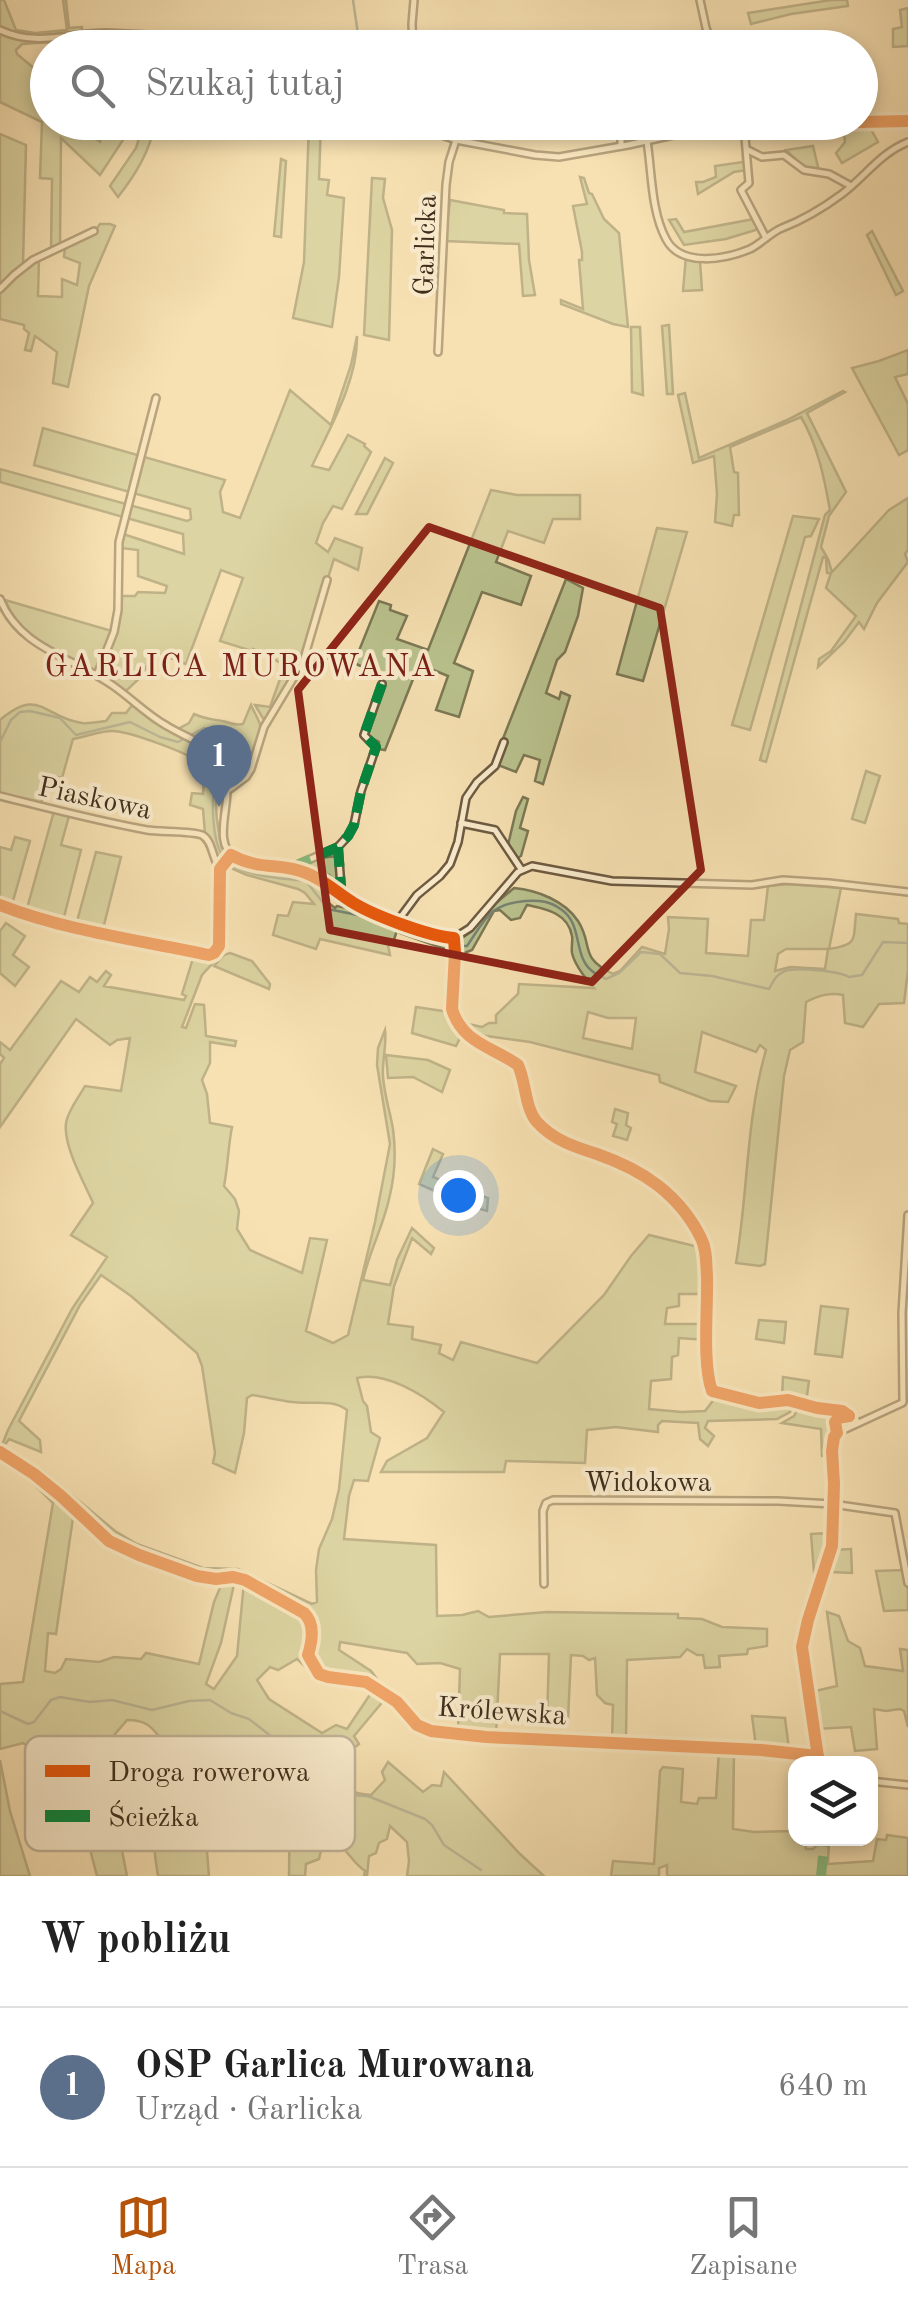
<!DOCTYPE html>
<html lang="pl">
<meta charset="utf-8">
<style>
:root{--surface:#fff;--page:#f2f2f2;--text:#222;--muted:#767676;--line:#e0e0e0;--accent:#b45309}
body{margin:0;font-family:"Old Standard TT",serif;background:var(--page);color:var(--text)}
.controls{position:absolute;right:30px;bottom:30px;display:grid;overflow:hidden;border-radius:20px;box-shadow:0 5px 15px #0003}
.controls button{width:90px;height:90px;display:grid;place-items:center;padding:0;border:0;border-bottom:2px solid var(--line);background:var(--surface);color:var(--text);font:50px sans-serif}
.you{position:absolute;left:458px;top:1195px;width:35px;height:35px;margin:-25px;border:8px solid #fff;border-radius:50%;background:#1a73e8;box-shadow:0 0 0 15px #1a73e833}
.badge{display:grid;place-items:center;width:65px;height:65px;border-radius:50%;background:var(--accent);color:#fff;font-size:32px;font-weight:700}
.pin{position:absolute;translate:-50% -82px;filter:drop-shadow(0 2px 5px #0008)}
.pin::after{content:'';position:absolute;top:52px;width:35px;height:30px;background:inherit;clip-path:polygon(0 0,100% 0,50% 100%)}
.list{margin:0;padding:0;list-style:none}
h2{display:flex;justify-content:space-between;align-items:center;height:130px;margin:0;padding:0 40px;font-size:42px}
h2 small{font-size:32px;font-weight:400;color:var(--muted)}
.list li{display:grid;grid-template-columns:65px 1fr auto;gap:30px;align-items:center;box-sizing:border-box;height:160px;padding:0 40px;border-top:2px solid var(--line)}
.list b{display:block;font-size:38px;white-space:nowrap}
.list p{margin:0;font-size:32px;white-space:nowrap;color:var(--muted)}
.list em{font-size:32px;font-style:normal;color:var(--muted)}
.icon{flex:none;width:55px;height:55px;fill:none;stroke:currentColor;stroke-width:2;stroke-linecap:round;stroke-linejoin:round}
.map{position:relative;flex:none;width:908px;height:1876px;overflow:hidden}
.search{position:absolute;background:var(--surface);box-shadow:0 5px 15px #0003;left:30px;right:30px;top:30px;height:110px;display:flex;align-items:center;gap:25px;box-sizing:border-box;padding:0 35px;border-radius:55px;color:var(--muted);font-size:38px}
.sheet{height:290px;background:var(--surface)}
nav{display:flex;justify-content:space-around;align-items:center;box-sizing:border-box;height:140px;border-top:2px solid var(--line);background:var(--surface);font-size:28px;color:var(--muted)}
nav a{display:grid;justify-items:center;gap:5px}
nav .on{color:var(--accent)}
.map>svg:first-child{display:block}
.green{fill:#bac38e;stroke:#7c7855;stroke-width:2.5;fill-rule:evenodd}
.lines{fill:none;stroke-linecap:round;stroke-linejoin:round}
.stream{stroke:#778374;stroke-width:2.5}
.minor-casing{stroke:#6d5a42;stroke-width:10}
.minor{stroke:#faeccd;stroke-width:5}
.quiet{stroke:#00873e;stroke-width:10;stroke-dasharray:20 10;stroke-linecap:butt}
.cycleway-casing{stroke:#faeccd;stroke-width:19}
.cycleway{stroke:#e8590c;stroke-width:12}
.marked{fill:none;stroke:#8f2418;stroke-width:8;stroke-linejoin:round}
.labels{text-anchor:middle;stroke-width:8;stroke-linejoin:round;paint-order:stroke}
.street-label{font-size:28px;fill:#3f2d1c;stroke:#faeccd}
.quarter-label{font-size:32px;letter-spacing:2.5px;fill:#7a1f14;stroke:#faeccd}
.key{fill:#faeccd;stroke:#c2b398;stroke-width:2.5}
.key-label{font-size:28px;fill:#3f2d1c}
</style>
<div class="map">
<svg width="908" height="1876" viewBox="0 0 908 1876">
<rect width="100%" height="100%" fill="#f7e1b2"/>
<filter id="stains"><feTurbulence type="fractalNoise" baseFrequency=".002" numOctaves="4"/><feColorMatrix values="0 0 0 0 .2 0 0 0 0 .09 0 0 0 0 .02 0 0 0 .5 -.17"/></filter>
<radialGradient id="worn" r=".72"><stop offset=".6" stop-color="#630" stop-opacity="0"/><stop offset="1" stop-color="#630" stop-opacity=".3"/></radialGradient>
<g class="green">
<path d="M0 0H4L16 30 35 33 67 30 63 0H66L69 28 82 27V31C52 35 27 41 0 26Z"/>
<path d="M831 0H847L848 6 791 14 751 24 748 13Z"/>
<path d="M908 8V46L893 47V29L902 27 900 10Z"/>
<path d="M0 32C29 46 50 40 82 37L81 40 22 44 16 50 17 54 47 79 48 122 70 123 100 142 108 123H130L123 140 100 175 61 138 60 246 51 250 52 179 40 178 42 122 0 102Z"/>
<path d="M144 123H155C150 151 136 174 118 197L110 186 136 148Z"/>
<path d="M309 123H321L319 179 329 180 327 195 344 198 339 277 332 327 293 318 304 262Z"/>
<path d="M868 124 878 142 842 163 836 153 845 142 843 126Z"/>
<path d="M0 134 26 145 23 264 0 286Z"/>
<path d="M813 146 819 171 802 166 786 150Z"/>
<path d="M746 150 747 170 734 172 698 194 696 182H703L716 177 715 166 743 162V152Z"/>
<path d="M281 159 286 161 281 237 274 236Z"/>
<path d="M580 177 584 178 589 193 592 194 604 219 619 233 628 327 613 324 561 304V300L583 309 579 260H582V252L573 206 587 204Z"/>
<path d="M372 178 385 179 383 198 392 230 389 340 364 335Z"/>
<path d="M450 200 504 210V213L527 214 529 260 535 295 523 296 519 244 445 241Z"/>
<path d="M676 219 684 232 754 219 759 229 726 239 684 245 669 220Z"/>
<path d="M100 224H110L115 226 89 286 68 387 53 383 57 352 35 336 31 351 25 350 29 333 24 329V325L0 319V291L39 258 38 296 62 297V279L77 285 80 263 64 257 65 247 90 237Z"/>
<path d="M872 231 903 291 896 295 867 235Z"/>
<path d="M686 256 700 261 702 290 683 291Z"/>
<path d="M669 325 673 394H667L662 326Z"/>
<path d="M631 327H640L643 395 632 392Z"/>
<path d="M357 336C358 379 331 426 312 466L329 470 348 435 365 444 364 446 371 452 342 509 333 506 323 523 316 543 328 552 335 538 362 548 358 570 334 559 300 666 270 715 264 720 255 705 270 707 285 665 253 649 252 651 220 641 243 578 221 570 186 664 153 651 143 675 126 691 100 673 116 632 121 596H135L138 592 165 593 167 586 138 576V550L121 548 123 534 184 554 183 534 0 482V469L187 521 191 519 190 509 34 465 43 428 225 480 220 492 223 512 240 518 290 390 331 425 351 365Z"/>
<path d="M908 350V374L895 377 908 404V450L899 455 852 368 879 361Z"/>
<path d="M843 391 845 392 807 413 846 492 829 516 821 547 828 559 832 572 889 510 908 498V550L905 554 908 562 877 603 864 629 859 622 844 642 818 667 819 659 831 651 856 616 826 588 831 573H827L826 558 823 557 766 762 760 760 825 515 830 510C824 477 818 446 801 417L730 447 734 472 738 473 739 515H734L732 526 715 522 717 494 714 456 693 463 678 395 685 393 699 458 787 420Z"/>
<path d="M385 458 393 463 367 514H356Z"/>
<path d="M491 490 517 495H580V519H553L544 543 508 531 496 562 531 576 521 605 482 592 454 663 473 671 459 717 436 710 448 676 419 664 385 750 378 749 379 742 367 735 366 731 385 684 381 682 383 676 354 663 379 601 391 605 390 610 407 616 397 639 428 650Z"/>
<path d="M793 516 819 519 811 536 805 537 750 730 732 725Z"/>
<path d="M657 528 687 532 643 681 617 674Z"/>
<path d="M566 579 583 588 578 616 565 652 557 660 546 693 559 699 561 692 570 696 543 784 535 781 540 760 524 755 516 772 498 765 502 741Z"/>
<path d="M5 600 112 631 97 672C60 652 22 641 5 600Z"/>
<path d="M133 704 152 721 172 732 189 723 194 714C205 719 211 719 222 721 231 722 233 726 243 724L251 705C254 712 260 721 261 728 261 747 251 771 237 783L225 780 226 787 217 789C214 812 218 835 227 857L222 863 218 860 212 841 205 834 203 809 190 805 192 793 203 794C203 786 207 770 201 764 190 753 128 731 112 731 100 731 85 737 73 739L62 778 48 775 41 804 0 794V720C40 686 44 718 82 723 89 724 98 722 106 721L112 713H126Z"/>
<path d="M866 771 880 776 865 823 852 819Z"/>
<path d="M523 797 528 799 520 828 528 831 521 856 515 859 508 845 516 811Z"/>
<path d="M54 811 69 816 61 845 81 850 63 921 26 912Z"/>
<path d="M15 837 30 841 11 908 0 903V847L11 850Z"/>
<path d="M96 852 121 857 102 933 76 925Z"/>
<path d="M337 856 338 885 329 875 317 873 301 865 320 858Z"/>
<path d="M229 861C251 869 272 869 295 873 309 876 320 884 332 892L326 901 335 908 337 906 362 911 399 924 393 943 388 945 390 955 320 939 316 949 273 935 278 915 288 916 293 902 314 904 305 893 298 889 247 875 226 866Z"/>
<path d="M789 884 841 888 829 949C858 945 853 940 856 914L898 919 899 923 908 924V970L904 1003 879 1004 863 1027 845 1023 843 995C829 992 818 996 806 1002L803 1042 790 1050 784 1076 765 1264 760 1266 736 1263C748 1193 746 1119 766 1050L760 1045 756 1052 702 1032 695 1072 736 1086 728 1102 710 1101 660 1082 659 1075 530 1042 472 1034 459 1022 482 1027 489 1023H496V1015L518 994 519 984 594 988C585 978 575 966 572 953 571 947 573 941 572 936 568 913 546 909 527 905L520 918 511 920 500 910 494 911 472 950 457 956V942L471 931 496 903 514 888C537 890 565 901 578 921 594 946 578 957 613 974L620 971 642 947 665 954 669 929 668 917 708 919 706 953 748 956 751 920H764L768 886ZM786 949H828L825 969 790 967 775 971 778 954ZM588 1012 608 1018H636L632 1049 583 1038Z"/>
<path d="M6 923 25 936 13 955 29 967 15 986 0 973V931Z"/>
<path d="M403 926 449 941 453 952 400 933Z"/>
<path d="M219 948 223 952 202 975 182 1027 186 1028 195 1004 204 1005 206 1036 236 1041 235 1046 210 1042V1063L202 1080 207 1094 210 1123 232 1127C228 1147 228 1166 224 1186L235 1199 239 1211 237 1229 250 1250 302 1273 310 1238 327 1240 306 1331 333 1343 348 1335 375 1222 390 1144 377 1065 378 1048 385 1030C387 1044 382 1060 383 1076 384 1094 390 1111 393 1129 396 1152 395 1176 389 1199 383 1227 369 1252 363 1280L390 1285 397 1260 412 1228 434 1248 431 1254 412 1238 394 1286 388 1324 413 1327 412 1339 441 1345 439 1353 453 1360 461 1342 537 1363 604 1295 631 1256 649 1235 703 1248 705 1294H679V1306L667 1308 665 1324H706V1340L679 1338 678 1355 672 1357 671 1379 651 1381 649 1409 682 1412 705 1411 715 1398 757 1406 781 1403 793 1404 790 1412 777 1419 708 1421 705 1428 714 1436 708 1446 700 1439 698 1423 662 1421 658 1425V1432L616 1427 587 1430 585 1463 506 1461 504 1472H381L387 1461 427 1438 444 1412C422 1394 385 1371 357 1378L363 1401 367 1406 371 1432 380 1438 368 1481 354 1480 349 1496 344 1539 436 1545 437 1616 462 1615 478 1611 489 1617 547 1612 678 1614V1618L702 1619 722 1627 767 1629V1646L748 1649 747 1654 719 1656 720 1667 705 1668 703 1655H697L687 1649 680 1657 627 1660 626 1741 612 1740 613 1705 605 1703 597 1695 595 1658 589 1660 583 1656 571 1655 568 1720H547L549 1654H500L496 1735 458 1732 460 1669 440 1663 417 1664 407 1653 340 1642 339 1650 371 1671 383 1687 382 1689C377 1686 373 1682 368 1680 338 1669 330 1689 311 1654 315 1639 316 1621 305 1610L241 1577 210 1576 198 1573 134 1550 112 1539 37 1473 0 1450 8 1430 72 1309 107 1257 71 1235 93 1203C84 1182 63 1146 66 1123 68 1110 79 1097 85 1086L121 1091 130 1038 117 1040 110 1045 76 1019 0 1127V1064L4 1058 0 1054V1042L10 1050 61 981 79 992 90 977 97 982 106 971 111 975 104 986 184 1000 186 996 182 994 194 955 213 956ZM101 1275 131 1296 197 1353 202 1366 215 1453 213 1463 235 1473 244 1433 247 1398 252 1395C265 1397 278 1400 292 1402 311 1405 331 1398 347 1410L339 1489 332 1519 319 1549 316 1570 317 1602 312 1604 238 1569 203 1568 137 1544 115 1531 42 1470 4 1446 9 1439 41 1452 40 1440 19 1421 80 1305Z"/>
<path d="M230 953 252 961 270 984 269 989 214 966 224 955Z"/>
<path d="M416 1007 449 1012 454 1023 463 1032 456 1046 412 1033Z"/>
<path d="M386 1055 428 1060 450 1070 442 1092 413 1077 388 1078Z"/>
<path d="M615 1109 628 1113 626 1125 631 1128 627 1140 613 1136 617 1124 612 1122Z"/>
<path d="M433 1149 443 1154 433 1177 488 1198 487 1211 469 1206 419 1184Z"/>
<path d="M821 1306 848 1309 842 1357 815 1354Z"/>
<path d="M759 1320 786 1322 784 1343 756 1339Z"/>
<path d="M783 1377 809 1381 806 1403 782 1397Z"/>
<path d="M800 1405 833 1412 830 1456H822L821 1429 782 1423 794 1416Z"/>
<path d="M0 1454 60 1496 74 1511 56 1634 48 1633 45 1671 55 1673 61 1669 66 1659 99 1662 114 1657 141 1659 146 1653 199 1664 214 1602 223 1581 235 1580 221 1643 206 1684 214 1689 237 1656 244 1582 307 1617 310 1628 306 1656 314 1669H308L297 1659 278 1670 270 1667 257 1680 269 1699 322 1733 336 1725 347 1729 373 1690 385 1699 354 1736 359 1744 343 1757 336 1777C345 1792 354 1793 371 1795L385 1780 382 1772 388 1762 423 1792 432 1785 441 1786 444 1772 520 1854 544 1876H407L409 1861 407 1842 390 1826 387 1839 379 1843 376 1853 369 1856 367 1876H364L365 1871C351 1862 345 1844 330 1839L323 1842 319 1859 306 1864 305 1876H289L290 1789 277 1781 270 1755C256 1751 239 1755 225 1758L220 1749 205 1827 209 1876H158C150 1829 150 1786 162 1740 151 1726 146 1720 127 1720 118 1732 106 1739 109 1756L142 1758 148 1747 140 1798 116 1799 114 1810 127 1876H97L71 1777C58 1765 56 1762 37 1759L36 1753 31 1751 29 1747 23 1743 0 1749V1684L23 1682 53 1503 31 1481 0 1461Z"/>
<path d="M831 1533 829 1546 818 1585H815L811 1534Z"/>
<path d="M851 1549 852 1573 831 1572 828 1568 834 1550Z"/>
<path d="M904 1570 908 1590V1610L884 1611 876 1571Z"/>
<path d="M827 1612 839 1616 848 1641 860 1648 865 1666 903 1671 900 1649 908 1650V1727L904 1711 900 1709 886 1711 874 1709 877 1749 855 1751 851 1727 816 1729 811 1692 837 1686Z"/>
<path d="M752 1716 785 1718 789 1749 756 1747Z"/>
<path d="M719 1750 734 1751 733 1829 754 1832 795 1831 796 1838 804 1840 806 1849H813L823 1839H829L828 1864 873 1861 877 1839 886 1840 887 1835 908 1838V1876H667V1865L659 1868V1876H611L613 1861 654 1864 660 1771 663 1767 683 1769 681 1802 697 1804 699 1798H716Z"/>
<path d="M0 1760 10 1811 30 1876H0Z"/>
</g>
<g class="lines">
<g class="stream">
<path d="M353 0 360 48"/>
<path d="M0 742 11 720 20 712 30 711 60 718 76 735 130 722 160 737 178 742 204 728 227 737 230 751C226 758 220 765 218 772 210 792 210 850 229 863 251 878 281 878 306 881L328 909 377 919 450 946H467C486 918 490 904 525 901 540 900 550 901 562 910 583 925 573 956 592 971 596 975 601 976 606 979L619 973 641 952 660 954 680 973 712 976 769 989C773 982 776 974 785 971 796 967 839 971 849 977L862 975 883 942 908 943"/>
<path d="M0 1711 28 1724 34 1722 51 1700 60 1697 90 1702 112 1700 152 1710 189 1701 210 1700 231 1713 249 1719 281 1744 321 1783 348 1795 368 1796 425 1819 432 1825 444 1845 481 1870"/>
</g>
<g class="minor-casing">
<g id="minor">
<path d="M700 0 706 28 714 48"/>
<path d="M0 30C36 47 68 33 106 33L253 40 293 48"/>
<path d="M413 48 412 24 414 0"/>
<path d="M421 122 439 134 456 140 535 155 559 157 628 145 696 130 767 124 908 121"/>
<path d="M611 122 621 126V146"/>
<path d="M744 126 749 183 741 190 766 238"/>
<path d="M647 141C652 173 651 211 666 239 681 268 726 259 750 249 762 243 770 233 782 228 803 220 823 208 842 194 865 177 880 153 908 142"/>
<path d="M748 150 762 157 784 155 804 170 829 174 851 186"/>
<path d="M0 289 14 275 33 260 94 231"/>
<path d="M438 352 446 185 449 162 456 140"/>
<path d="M0 599C19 648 72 657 112 685 131 698 147 715 167 726 183 736 206 743 218 758 243 788 206 839 235 858 255 871 280 865 302 871 321 877 337 893 353 903 373 916 431 937 454 938"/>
<path d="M97 675 114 632 118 610 119 542 156 398"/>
<path d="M230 789 246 777 251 769 264 727 303 662 327 580"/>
<path d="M0 796C48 808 97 821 147 830 159 832 193 831 202 835 213 841 212 859 220 869"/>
<path d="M461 823 495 830 521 869"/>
<path d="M338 847 341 887 338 893"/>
<path d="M290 868 338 847 348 836 354 825 361 791 376 747 364 735 382 684"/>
<path d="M0 905C67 931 139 940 209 955L214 953 219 946 220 869 231 855"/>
<path d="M397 922 417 895 440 876 450 864 458 842 466 798 477 782 495 766 504 742"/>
<path d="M454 938 455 953 452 1009C462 1043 493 1047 518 1065 526 1082 525 1109 537 1122 553 1140 575 1147 597 1154 643 1170 679 1194 701 1238 707 1250 706 1263 707 1276 708 1307 702 1363 712 1391L759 1403 788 1400 817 1408 842 1411 858 1422"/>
<path d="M454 938 470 928 518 872 532 866 612 881 752 885 783 880 829 883 908 892"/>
<path d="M903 1402 902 1313 908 1215"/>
<path d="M837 1433 902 1403"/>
<path d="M0 1452 34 1474 61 1496 109 1541 139 1555 197 1576 216 1579 233 1577 245 1580 304 1613C315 1623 312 1642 308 1655L319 1674 328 1677 366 1682 397 1702 417 1725 431 1731 486 1737 761 1750 818 1756"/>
<path d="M544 1584 543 1511 546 1503 553 1500 778 1501 832 1504 895 1513 908 1583"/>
<path d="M819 1764 802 1647 808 1620 832 1546 834 1484 832 1451 834 1437 837 1433 835 1422 838 1418 849 1416"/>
<path d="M870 1781 908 1785"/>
</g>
</g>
<use href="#minor" class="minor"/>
<g class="quiet">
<path d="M338 847 341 887 338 893"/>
<path d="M292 867 338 847 348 836 354 825 361 791 376 747 364 735 382 684"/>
<path d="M821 1876 825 1838"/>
</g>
<g class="cycleway-casing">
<g id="cycleway">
<path d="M733 122V127L767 124 908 121"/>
<path d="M0 905C67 931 139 940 209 955L214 953 219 946 220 869 231 855C260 871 281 862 306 873 323 879 337 893 352 902 372 915 431 937 454 938L455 953 452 1009C462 1043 493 1047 518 1065 526 1082 525 1109 537 1122 553 1140 575 1147 597 1154 643 1170 679 1194 701 1238 707 1250 706 1263 707 1276 708 1307 702 1363 712 1391L759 1403 788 1400 817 1408 842 1411 849 1416"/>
<path d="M0 1452 34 1474 61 1496 109 1541 139 1555 197 1576 216 1579 233 1577 245 1580 304 1613C315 1623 312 1642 308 1655L319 1674 328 1677 366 1682 397 1702 417 1725 431 1731 486 1737 761 1750 818 1756"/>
<path d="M819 1764 802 1647 808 1620 832 1546 834 1484 832 1451 834 1437 837 1433 835 1422 838 1418 849 1416"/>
</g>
</g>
<use href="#cycleway" class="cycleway"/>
</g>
<path d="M0 0H908V1876H0ZM429 527 660 608 701 870 592 982 330 930 298 690Z" fill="#f7e1b2" fill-opacity=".55" fill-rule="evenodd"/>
<path class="marked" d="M429 527 660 608 701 870 592 982 330 930 298 690Z"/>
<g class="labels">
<g class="street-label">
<text transform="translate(424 245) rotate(-88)" y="10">Garlicka</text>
<text transform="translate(95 797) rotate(12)" y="10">Piaskowa</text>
<text x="648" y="1491">Widokowa</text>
<text transform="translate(502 1710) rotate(4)" y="10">Królewska</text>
</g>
<g class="quarter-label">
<text x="241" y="676">GARLICA MUROWANA</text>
</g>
</g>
<rect x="25" y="1736" width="330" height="115" rx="15" class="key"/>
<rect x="45" y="1765" width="45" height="12" fill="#e8590c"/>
<rect x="45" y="1810" width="45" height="12" fill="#00873e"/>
<g class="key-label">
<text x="108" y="1781">Droga rowerowa</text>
<text x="108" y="1826">Ścieżka</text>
</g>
<rect width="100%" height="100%" filter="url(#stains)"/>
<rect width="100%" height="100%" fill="url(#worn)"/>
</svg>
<div class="controls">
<button><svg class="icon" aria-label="layers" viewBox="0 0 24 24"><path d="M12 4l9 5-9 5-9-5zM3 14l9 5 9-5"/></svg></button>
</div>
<div class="you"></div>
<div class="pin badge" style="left:219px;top:807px;background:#5c6f8a">1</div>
<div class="search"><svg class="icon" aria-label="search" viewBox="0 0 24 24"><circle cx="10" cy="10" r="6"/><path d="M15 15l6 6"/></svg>Szukaj tutaj</div>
</div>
<section class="sheet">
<h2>W pobliżu<small></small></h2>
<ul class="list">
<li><span class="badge" style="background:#5c6f8a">1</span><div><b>OSP Garlica Murowana</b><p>Urząd · Garlicka</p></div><em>640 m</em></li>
</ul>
</section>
<nav>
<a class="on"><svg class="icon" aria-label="map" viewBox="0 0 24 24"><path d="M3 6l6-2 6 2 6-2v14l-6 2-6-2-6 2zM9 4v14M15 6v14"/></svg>Mapa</a>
<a><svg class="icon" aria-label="directions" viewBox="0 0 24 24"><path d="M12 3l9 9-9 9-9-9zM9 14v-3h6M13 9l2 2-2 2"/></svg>Trasa</a>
<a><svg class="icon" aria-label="saved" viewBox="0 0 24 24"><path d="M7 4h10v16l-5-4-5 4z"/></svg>Zapisane</a>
</nav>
